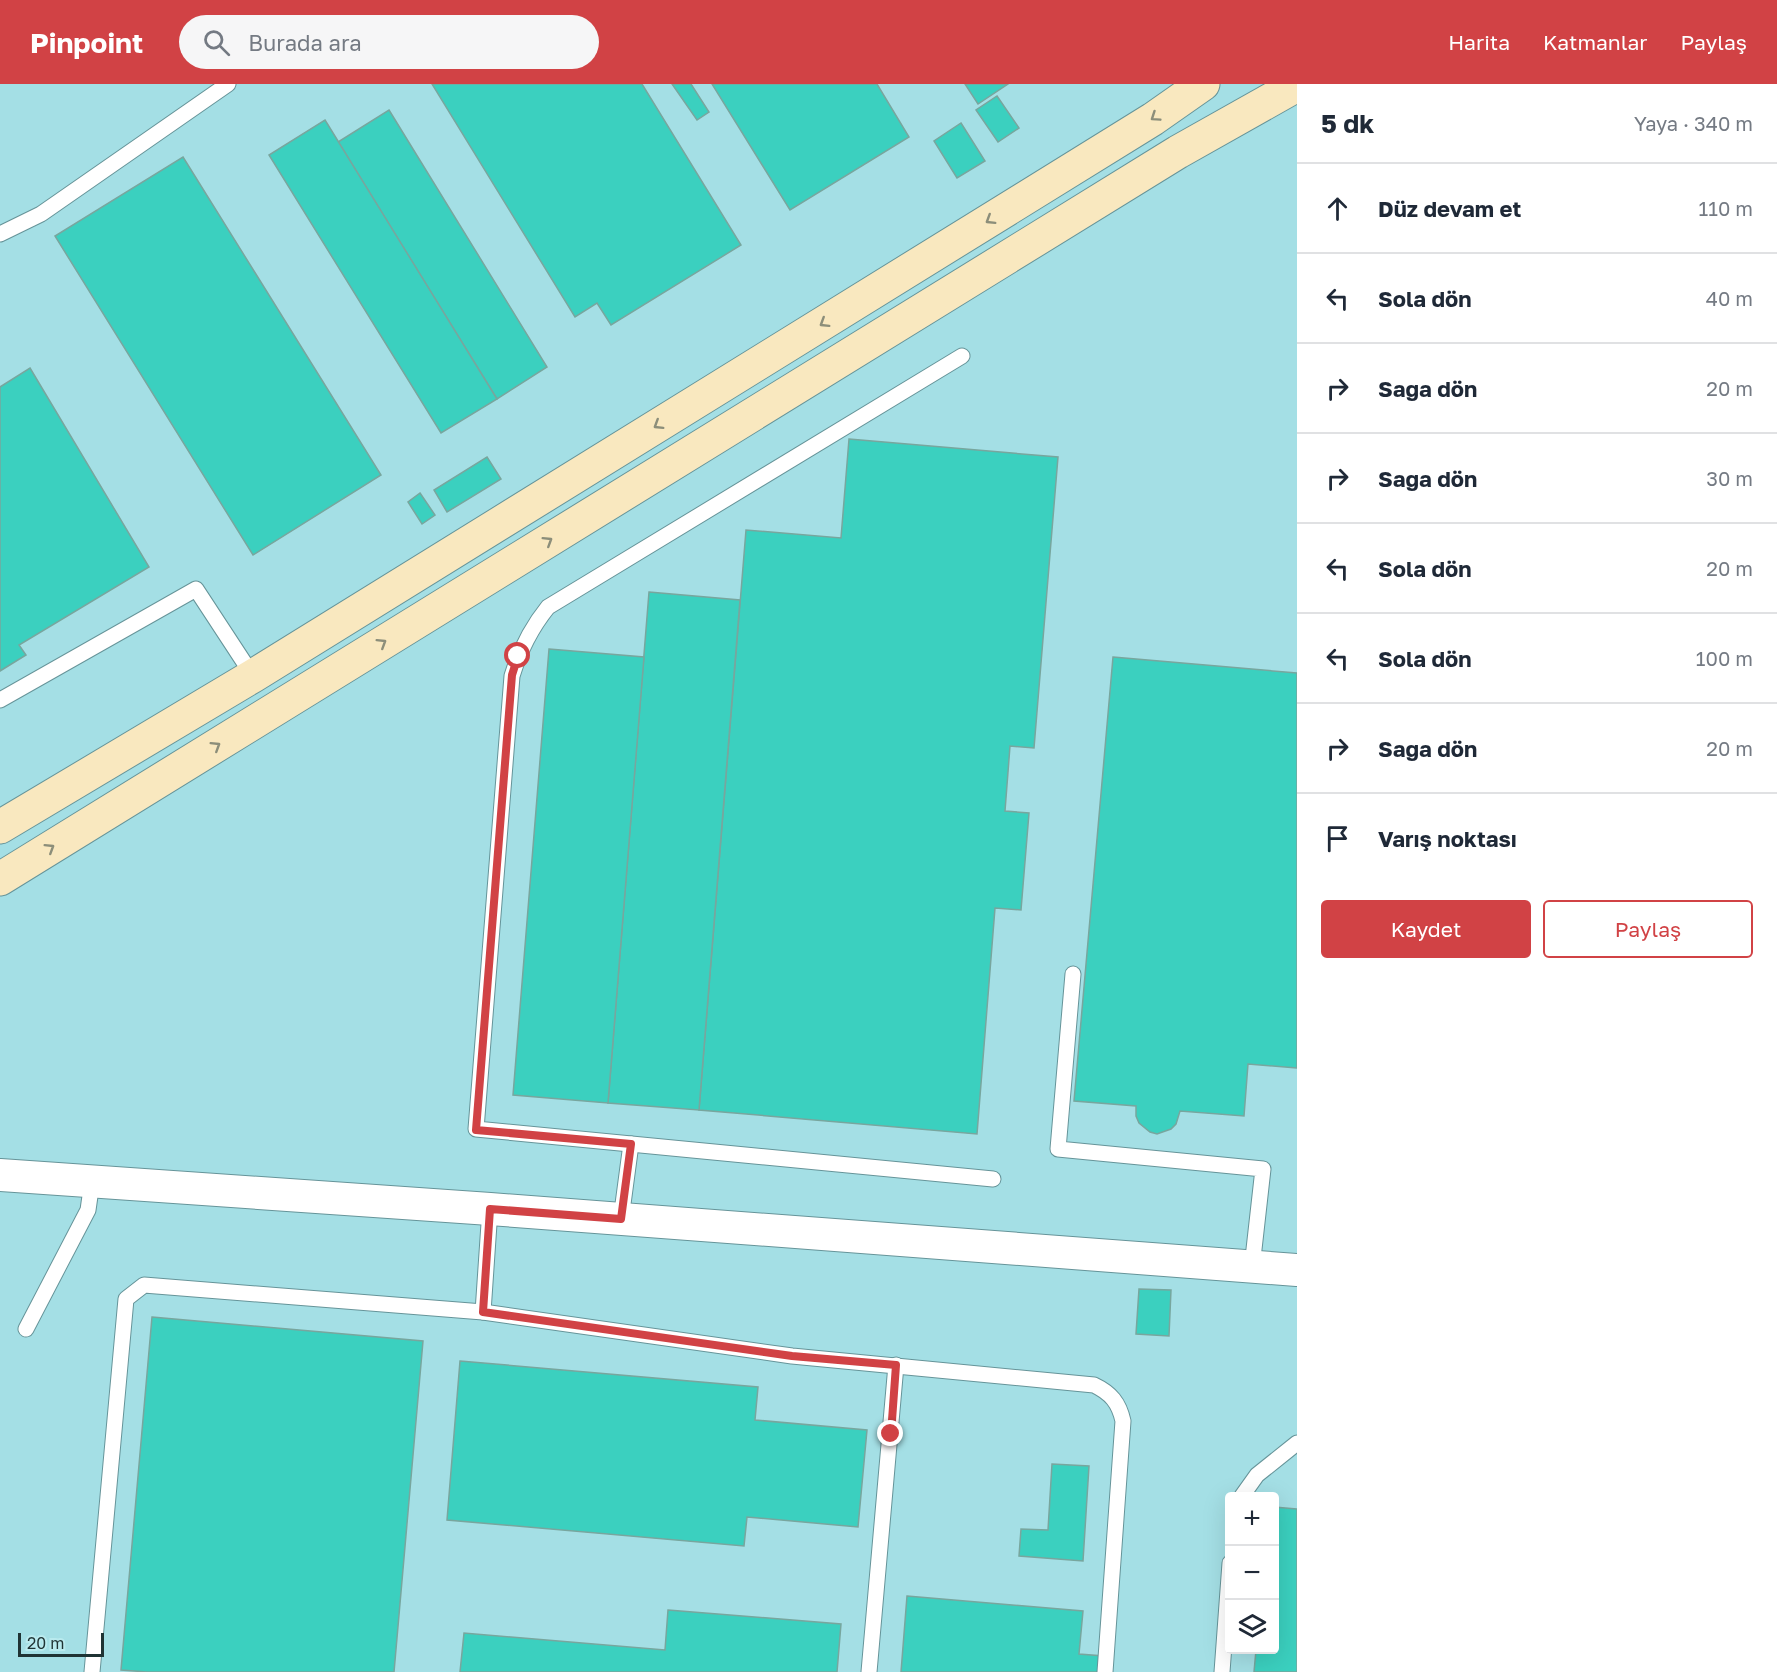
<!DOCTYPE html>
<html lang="tr">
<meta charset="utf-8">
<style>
:root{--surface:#fff;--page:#f6f6f7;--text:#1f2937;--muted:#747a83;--line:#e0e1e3;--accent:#d14245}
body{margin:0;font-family:"Golos Text",sans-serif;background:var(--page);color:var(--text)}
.controls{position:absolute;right:18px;bottom:18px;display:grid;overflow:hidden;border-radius:6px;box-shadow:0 6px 24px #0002}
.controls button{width:54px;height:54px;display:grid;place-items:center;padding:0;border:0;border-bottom:2px solid var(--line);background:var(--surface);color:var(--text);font:30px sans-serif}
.scale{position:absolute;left:18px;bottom:15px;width:86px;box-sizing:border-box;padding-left:6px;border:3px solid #1f3334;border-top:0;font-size:16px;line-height:21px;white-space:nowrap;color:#1f3334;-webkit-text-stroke:4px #b9eaee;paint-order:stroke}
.stop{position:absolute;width:18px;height:18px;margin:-14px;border:4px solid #d14245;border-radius:50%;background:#fff}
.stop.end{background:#d14245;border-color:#fff;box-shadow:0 2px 6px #0008}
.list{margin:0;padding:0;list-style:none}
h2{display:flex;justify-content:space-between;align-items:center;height:78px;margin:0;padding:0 24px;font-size:26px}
h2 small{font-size:20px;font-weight:400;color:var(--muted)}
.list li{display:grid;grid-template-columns:39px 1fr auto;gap:18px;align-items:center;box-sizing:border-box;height:90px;padding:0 24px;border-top:2px solid var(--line)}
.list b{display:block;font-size:22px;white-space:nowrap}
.list em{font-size:20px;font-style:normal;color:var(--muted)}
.actions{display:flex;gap:12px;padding:18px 24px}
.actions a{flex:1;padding:14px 0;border:2px solid var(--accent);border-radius:6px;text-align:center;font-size:21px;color:var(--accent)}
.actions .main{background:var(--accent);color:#fff}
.icon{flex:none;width:33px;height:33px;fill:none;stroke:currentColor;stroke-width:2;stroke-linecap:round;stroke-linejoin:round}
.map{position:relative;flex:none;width:1297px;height:1588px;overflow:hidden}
header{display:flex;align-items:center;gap:36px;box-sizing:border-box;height:84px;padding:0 30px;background:var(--accent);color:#fff}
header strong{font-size:28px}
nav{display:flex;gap:33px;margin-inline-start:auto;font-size:21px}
.search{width:420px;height:54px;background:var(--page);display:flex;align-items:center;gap:15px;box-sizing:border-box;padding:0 21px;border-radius:33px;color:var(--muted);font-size:22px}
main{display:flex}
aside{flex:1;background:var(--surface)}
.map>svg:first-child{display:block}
.built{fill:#a4dfe5;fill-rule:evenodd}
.building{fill:#3bd0bf;stroke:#78a69e;stroke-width:1.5}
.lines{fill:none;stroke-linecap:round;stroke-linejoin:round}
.lane-casing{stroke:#669499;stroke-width:17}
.street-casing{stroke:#669499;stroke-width:34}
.secondary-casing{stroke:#669499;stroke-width:35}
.lane{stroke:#fff;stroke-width:15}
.street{stroke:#fff;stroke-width:32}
.secondary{stroke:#f9e8bf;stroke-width:33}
.oneway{stroke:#8c8e7a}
.route{stroke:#d14245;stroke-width:8}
</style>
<header>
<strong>Pinpoint</strong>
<div class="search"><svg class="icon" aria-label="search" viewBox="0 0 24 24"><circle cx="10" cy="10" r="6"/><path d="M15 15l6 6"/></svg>Burada ara</div>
<nav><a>Harita</a><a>Katmanlar</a><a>Paylaş</a></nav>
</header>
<main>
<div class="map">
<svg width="1297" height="1588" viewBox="0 0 1297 1588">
<rect width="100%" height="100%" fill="#b9eaee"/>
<path class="built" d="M0 0H1297V1588H0ZM1230 1412H1274V1566H1230Z"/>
<g class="building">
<path d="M432 0H642L741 161 611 241 597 219 575 233Z"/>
<path d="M672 0H691L709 28 697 36Z"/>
<path d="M712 0H877L909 53 790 126Z"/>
<path d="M965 0H1008L978 20Z"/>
<path d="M997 12 1019 44 998 58 976 26Z"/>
<path d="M389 26 547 283 497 315 338 58Z"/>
<path d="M325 36 497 315 441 349 269 71Z"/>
<path d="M961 39 985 77 957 94 934 57Z"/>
<path d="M183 73 381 391 253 471 55 152Z"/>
<path d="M30 284 149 483 19 561 26 571 0 587V303Z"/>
<path d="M849 355 1058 373 1034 664 1010 662 1005 727 1029 729 1021 826 995 824 977 1050 699 1026 746 446 841 454Z"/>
<path d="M487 373 501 395 447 428 434 406Z"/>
<path d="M420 409 435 431 422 440 408 418Z"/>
<path d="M649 508 740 516 699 1026 608 1019Z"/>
<path d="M549 565 644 573 608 1019 513 1011Z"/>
<path d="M1113 573 1297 589V984L1248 980 1244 1032 1180 1027 1176 1040 1171 1045 1157 1050 1150 1048 1139 1039 1136 1032V1022L1074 1017Z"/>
<path d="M1139 1205 1171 1206 1169 1252 1136 1250Z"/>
<path d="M152 1233 423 1257 394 1588H147L121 1586Z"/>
<path d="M460 1277 758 1303 755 1336 867 1346 858 1443 747 1433 744 1462 447 1436Z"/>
<path d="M1052 1380 1089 1382 1083 1477 1019 1472 1021 1445 1048 1446Z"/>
<path d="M1274 1423 1297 1425V1588H1254L1256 1566H1274Z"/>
<path d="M907 1512 1083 1527 1079 1570 1104 1572 1102 1588H901Z"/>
<path d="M668 1526 841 1540 837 1588H460L464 1549 665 1566Z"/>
</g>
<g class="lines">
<g class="lane-casing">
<g id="lane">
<path d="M0 150 41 130 228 0"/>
<path d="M962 272 548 523C531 544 520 566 512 592L476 1045 993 1095"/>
<path d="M0 616 196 505 253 592"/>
<path d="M1073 890 1058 1065 1263 1085 1252 1183"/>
<path d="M490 1125 483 1228 792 1272 1094 1301C1111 1309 1119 1319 1123 1337L1105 1588"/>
<path d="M621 1135 631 1060"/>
<path d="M26 1245 88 1126 92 1098"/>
<path d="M1242 1412 1257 1391 1297 1359"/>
<path d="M92 1588 126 1215 144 1201 483 1228"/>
<path d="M869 1588 896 1281"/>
<path d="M1222 1588 1230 1479"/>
</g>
</g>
<g class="street-casing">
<path id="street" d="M0 1091 490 1125 1297 1186"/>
</g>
<g class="secondary-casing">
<g id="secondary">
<path d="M0 743 253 592 1153 35 1203 0"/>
<path d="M0 795 1178 68 1297 1"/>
</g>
</g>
<use href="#lane" class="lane"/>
<use href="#street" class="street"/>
<use href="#secondary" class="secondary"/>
</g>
<defs><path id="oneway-chevron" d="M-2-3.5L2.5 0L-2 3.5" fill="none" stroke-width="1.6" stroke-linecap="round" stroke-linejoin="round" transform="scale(1.5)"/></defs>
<g class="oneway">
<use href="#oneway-chevron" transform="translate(1155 33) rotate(146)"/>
<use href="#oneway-chevron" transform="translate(990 136) rotate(148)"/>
<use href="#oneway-chevron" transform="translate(824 239) rotate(148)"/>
<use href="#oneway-chevron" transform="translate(658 341) rotate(148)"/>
<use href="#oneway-chevron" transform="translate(548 457) rotate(-32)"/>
<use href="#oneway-chevron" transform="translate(382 559) rotate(-32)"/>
<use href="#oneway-chevron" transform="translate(216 662) rotate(-32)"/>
<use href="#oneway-chevron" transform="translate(50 764) rotate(-32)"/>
</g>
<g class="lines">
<path class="route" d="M518 572 512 591 476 1046 631 1060 621 1135 490 1125 483 1228 792 1272 896 1281 891 1350"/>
</g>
</svg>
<div class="controls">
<button>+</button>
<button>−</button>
<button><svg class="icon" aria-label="layers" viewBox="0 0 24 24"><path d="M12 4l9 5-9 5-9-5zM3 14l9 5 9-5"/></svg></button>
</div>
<div class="scale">20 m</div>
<div class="stop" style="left:518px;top:572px"></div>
<div class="stop end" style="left:891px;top:1350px"></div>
</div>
<aside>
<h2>5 dk<small>Yaya · 340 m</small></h2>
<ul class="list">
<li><svg class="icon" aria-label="ahead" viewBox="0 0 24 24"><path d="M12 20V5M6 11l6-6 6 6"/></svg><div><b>Düz devam et</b></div><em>110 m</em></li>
<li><svg class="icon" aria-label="left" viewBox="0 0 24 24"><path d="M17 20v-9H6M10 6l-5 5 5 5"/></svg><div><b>Sola dön</b></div><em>40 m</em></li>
<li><svg class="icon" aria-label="right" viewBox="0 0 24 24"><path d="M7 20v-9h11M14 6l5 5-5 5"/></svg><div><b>Sağa dön</b></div><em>20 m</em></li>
<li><svg class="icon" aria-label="right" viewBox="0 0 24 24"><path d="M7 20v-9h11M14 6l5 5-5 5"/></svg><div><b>Sağa dön</b></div><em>30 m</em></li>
<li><svg class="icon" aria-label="left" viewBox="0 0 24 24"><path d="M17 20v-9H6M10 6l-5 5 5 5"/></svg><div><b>Sola dön</b></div><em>20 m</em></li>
<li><svg class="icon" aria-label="left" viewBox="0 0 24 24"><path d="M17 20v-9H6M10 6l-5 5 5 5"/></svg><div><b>Sola dön</b></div><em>100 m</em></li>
<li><svg class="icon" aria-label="right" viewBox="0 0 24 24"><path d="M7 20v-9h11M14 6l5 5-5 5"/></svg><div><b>Sağa dön</b></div><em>20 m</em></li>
<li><svg class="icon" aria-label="arrive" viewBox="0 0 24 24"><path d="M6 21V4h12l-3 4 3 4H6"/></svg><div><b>Varış noktası</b></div></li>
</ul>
<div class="actions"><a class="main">Kaydet</a><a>Paylaş</a></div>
</aside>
</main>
